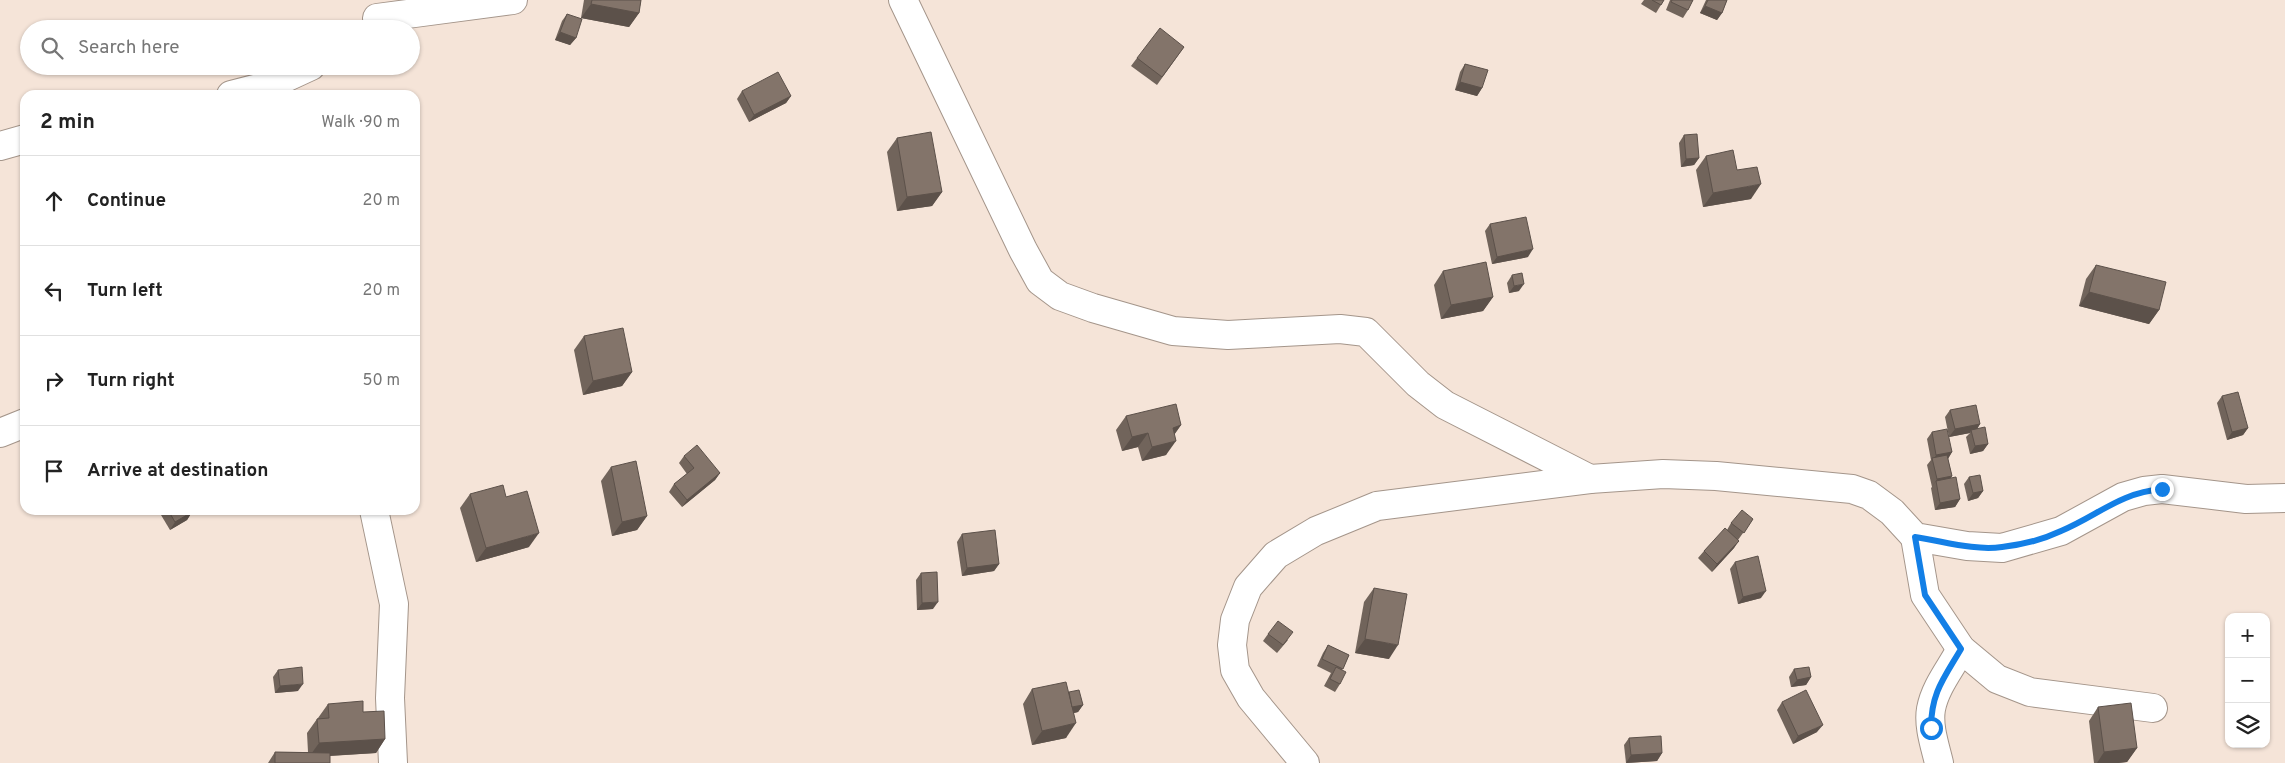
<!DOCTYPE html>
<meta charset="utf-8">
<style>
:root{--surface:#fff;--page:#f2f2f2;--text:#222;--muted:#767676;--line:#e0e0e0}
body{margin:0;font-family:Overpass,sans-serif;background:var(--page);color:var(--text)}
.controls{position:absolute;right:15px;bottom:15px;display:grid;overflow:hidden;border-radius:10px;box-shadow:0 1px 4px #0004}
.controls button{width:45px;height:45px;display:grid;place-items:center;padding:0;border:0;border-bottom:1px solid var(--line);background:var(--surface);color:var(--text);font:25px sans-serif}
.stop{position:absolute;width:15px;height:15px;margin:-11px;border:4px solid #137fe6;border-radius:50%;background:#fff}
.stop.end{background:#137fe6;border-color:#fff;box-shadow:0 1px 5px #0008}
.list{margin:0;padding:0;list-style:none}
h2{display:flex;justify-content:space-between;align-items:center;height:65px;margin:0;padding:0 20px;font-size:21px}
h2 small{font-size:16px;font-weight:400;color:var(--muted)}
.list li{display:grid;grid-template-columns:32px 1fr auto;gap:15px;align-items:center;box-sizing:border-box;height:90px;padding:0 20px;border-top:1px solid var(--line)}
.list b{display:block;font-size:19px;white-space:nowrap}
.list em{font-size:16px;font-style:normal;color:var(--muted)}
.icon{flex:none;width:28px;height:28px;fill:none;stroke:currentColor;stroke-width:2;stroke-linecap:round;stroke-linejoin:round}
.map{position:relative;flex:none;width:2285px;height:763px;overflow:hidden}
.search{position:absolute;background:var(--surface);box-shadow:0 1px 4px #0004;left:20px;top:20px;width:400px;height:55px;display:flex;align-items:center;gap:12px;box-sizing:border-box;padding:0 18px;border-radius:28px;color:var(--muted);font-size:19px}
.panel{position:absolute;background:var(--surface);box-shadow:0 1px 4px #0004;left:20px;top:90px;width:400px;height:425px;border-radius:15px}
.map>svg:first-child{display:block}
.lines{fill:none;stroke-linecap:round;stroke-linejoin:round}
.street-casing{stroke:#a4958a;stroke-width:30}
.street{stroke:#fff;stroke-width:28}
.wall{fill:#71645b}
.shaded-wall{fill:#5c514a}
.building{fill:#83746a;stroke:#5c514a}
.route{stroke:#137fe6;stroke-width:6}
</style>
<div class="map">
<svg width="2285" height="763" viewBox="0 0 2285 763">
<rect width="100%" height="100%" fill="#f5e4d8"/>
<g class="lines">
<g class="street-casing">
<g id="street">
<path d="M903 0 1023 250 1040 281 1060 296 1093 308 1173 331 1228 335 1340 329 1366 332 1418 384 1445 405 1590 479"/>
<path d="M377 18 513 0"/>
<path d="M231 95 270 85 311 66"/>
<path d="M0 146 25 139"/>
<path d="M0 433 25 423"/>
<path d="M374 510 394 604 390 698 393 763"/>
<path d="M1915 537 1925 595 1961 649 1997 679 2030 692 2153 708"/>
<path d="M1305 763 1251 698 1235 670 1232 645 1235 620 1248 587 1276 555 1316 531 1377 506 1590 479 1663 474 1716 476 1852 489 1869 495 1892 512 1915 537 1967 546 2002 548 2061 531 2123 497 2144 491 2162 489 2246 499 2285 498"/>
<path d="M1939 763C1935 746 1928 726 1931 709 1935 687 1951 668 1961 649"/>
</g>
</g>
<use href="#street" class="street"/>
</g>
<g class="wall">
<path d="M584 0H641L639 13 629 27 581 18Z"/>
<path d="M1644 0H1664L1656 13 1641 4Z"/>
<path d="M1670 0H1693L1688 10 1683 18 1666 10Z"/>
<path d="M1706 0H1727L1722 13 1717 20 1700 13Z"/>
<path d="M567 14 576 38 570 45 555 40 562 21Z"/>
<path d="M1184 47 1157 85 1131 66 1137 58Z"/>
<path d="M1465 64 1482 88 1477 96 1455 90 1460 72Z"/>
<path d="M742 91 791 96 786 103 749 122 737 99Z"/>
<path d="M1684 135 1699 158 1694 165 1681 167 1679 143Z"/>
<path d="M897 138 942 192 932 206 897 211 887 152Z"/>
<path d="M1706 156 1737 170 1751 199 1703 207 1696 170Z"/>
<path d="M1490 224 1528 257 1492 264 1485 231Z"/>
<path d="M2096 265 2159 310 2149 324 2079 306 2086 279Z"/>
<path d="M1443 271 1493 297 1483 311 1441 319 1434 285Z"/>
<path d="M1512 275 1519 291 1509 293 1507 283Z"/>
<path d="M584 336 632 372 622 386 583 395 574 350Z"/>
<path d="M2222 396 2248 428 2243 435 2227 440 2217 403Z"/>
<path d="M1950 410 1980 424 1977 429 1988 444 1983 451 1970 454 1966 437 1970 433 1949 437 1945 417Z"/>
<path d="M1126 416 1181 425 1174 435 1166 455 1142 461 1138 447 1122 451 1116 430Z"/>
<path d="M1932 432 1952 452 1948 459 1952 476 1951 478 1960 499 1955 507 1935 510 1931 488 1932 487 1927 465 1931 460 1927 439Z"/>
<path d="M684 456 720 473 715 480 682 507 669 492 674 484 687 474 679 463Z"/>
<path d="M611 467 647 516 637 530 612 536 601 481Z"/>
<path d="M1969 477 1983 491 1978 498 1968 501 1964 484Z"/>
<path d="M470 494 506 497 529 547 476 562 460 508Z"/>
<path d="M158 510H190L192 512 187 520 170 530Z"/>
<path d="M1753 519 1738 540 1734 548 1712 572 1698 558 1704 551 1727 530 1731 523Z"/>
<path d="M962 534 999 564 994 571 962 576 957 542Z"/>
<path d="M1735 562 1761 598 1738 604 1730 569Z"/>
<path d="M921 573 933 609 917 610 916 580Z"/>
<path d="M1374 588 1389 659 1355 653 1364 602Z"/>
<path d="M1268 634 1288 640 1277 653 1263 641Z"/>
<path d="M1328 645 1349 655 1342 670 1340 684 1335 692 1324 686 1331 673 1317 666 1323 653Z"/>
<path d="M1794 669 1811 677 1806 685 1791 687 1789 677Z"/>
<path d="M278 670 298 691 275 693 273 677Z"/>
<path d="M1032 689 1069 692 1083 705 1078 712 1074 713 1066 738 1032 745 1023 704Z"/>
<path d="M1782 702 1817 732 1793 744 1777 710Z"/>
<path d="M328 704 363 712 385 739 376 753 330 756V763H268L275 752H308L307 733 317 719 318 718Z"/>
<path d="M2098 707 2137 748 2127 762 2118 763H2094L2089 721Z"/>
<path d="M1629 738 1662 753 1657 761 1626 763 1624 745Z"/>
</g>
<g class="shaded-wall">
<path d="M591 4 639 13 629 27 581 18Z"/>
<path d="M1705 6 1722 13 1717 20 1700 13Z"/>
<path d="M560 32 576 38 570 45 555 40Z"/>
<path d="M1460 82 1482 88 1477 96 1455 90Z"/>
<path d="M791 96 786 103 749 122 754 115Z"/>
<path d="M1699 158 1694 165 1681 167 1686 159Z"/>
<path d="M1761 184 1751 199 1703 207 1713 193Z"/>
<path d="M942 192 932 206 897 211 907 197Z"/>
<path d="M1533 249 1528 257 1492 264 1497 257Z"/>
<path d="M1524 284 1519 291 1509 293 1514 286Z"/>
<path d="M2089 292 2159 310 2149 324 2079 306Z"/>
<path d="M1493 297 1483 311 1441 319 1451 305Z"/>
<path d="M632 372 622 386 583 395 593 381Z"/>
<path d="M1980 424 1975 432 1971 430 1970 433 1949 437 1955 429Z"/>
<path d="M1181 425 1171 439 1173 428Z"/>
<path d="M2248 428 2243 435 2227 440 2232 432Z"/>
<path d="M1148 433 1138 447 1122 451 1132 437Z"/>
<path d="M1176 441 1166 455 1142 461 1152 447Z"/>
<path d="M1988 444 1983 451 1970 454 1975 446Z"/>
<path d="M1952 452 1947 460 1933 461 1936 455Z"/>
<path d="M720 473 715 480 682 507 687 500Z"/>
<path d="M1952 476 1947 484 1936 481 1932 487 1937 479Z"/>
<path d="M1983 491 1978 498 1968 501 1973 493Z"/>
<path d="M1960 499 1955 507 1935 510 1940 503Z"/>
<path d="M192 512 187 520 170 530 175 522Z"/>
<path d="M647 516 637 530 612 536 622 522Z"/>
<path d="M539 533 529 547 476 562 486 548Z"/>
<path d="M1739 541 1734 548 1712 572 1717 564Z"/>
<path d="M999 564 994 571 962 576 967 568Z"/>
<path d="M1766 591 1761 598 1738 604 1743 597Z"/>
<path d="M938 602 933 609 917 610 922 603Z"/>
<path d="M1365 639 1398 645 1389 659 1355 653Z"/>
<path d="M1811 677 1806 685 1791 687 1797 680Z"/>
<path d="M303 684 298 691 275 693 280 686Z"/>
<path d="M1083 705 1078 712 1061 716 1066 708Z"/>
<path d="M1076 723 1066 738 1032 745 1042 731Z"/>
<path d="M1823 725 1817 732 1793 744 1798 736Z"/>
<path d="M385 739 376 753 309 757 319 743Z"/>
<path d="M2137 748 2127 762 2118 763H2097L2104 752Z"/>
<path d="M1662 753 1657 761 1626 763 1631 755Z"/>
</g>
<g class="building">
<path d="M592 0H641L639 13 591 4Z"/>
<path d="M1652 0H1664L1661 5Z"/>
<path d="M1672 0H1693L1688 10 1671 2Z"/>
<path d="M1708 0H1727L1722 13 1705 6Z"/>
<path d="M567 14 582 19 576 38 560 32Z"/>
<path d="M1160 28 1184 47 1162 77 1137 58Z"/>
<path d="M1465 64 1488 70 1482 88 1460 82Z"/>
<path d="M778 72 791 96 754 115 742 91Z"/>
<path d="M931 132 942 192 907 197 897 138Z"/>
<path d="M1697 134 1699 158 1686 159 1684 135Z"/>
<path d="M1733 150 1737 170 1757 167 1761 184 1713 193 1706 156Z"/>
<path d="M1526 217 1533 249 1497 257 1490 224Z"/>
<path d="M1486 262 1493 297 1451 305 1443 271Z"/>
<path d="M2096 265 2166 282 2159 310 2089 292Z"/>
<path d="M1522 273 1524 284 1514 286 1512 275Z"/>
<path d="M623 328 632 372 593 381 584 336Z"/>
<path d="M2238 392 2248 428 2232 432 2222 396Z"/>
<path d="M1176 404 1181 425 1173 428 1176 441 1152 447 1148 433 1132 437 1126 416Z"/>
<path d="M1976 405 1980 424 1955 429 1950 410Z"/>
<path d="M1985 427 1988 444 1975 446 1971 430Z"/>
<path d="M1947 429 1952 452 1936 455 1932 432Z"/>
<path d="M697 445 720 473 687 500 674 484 694 468 684 456Z"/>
<path d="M1947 455 1952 476 1937 479 1932 458Z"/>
<path d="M636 461 647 516 622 522 611 467Z"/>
<path d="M1980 475 1983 491 1973 493 1969 477Z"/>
<path d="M1956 477 1960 499 1940 503 1936 481Z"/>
<path d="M503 485 506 497 527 491 539 533 486 548 470 494Z"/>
<path d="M168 510H190L192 512 175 522Z"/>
<path d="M1742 510 1753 519 1744 533 1731 523Z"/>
<path d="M1725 528 1739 541 1717 564 1704 551Z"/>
<path d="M995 530 999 564 967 568 962 534Z"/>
<path d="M1758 556 1766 591 1743 597 1735 562Z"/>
<path d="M937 572 938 602 922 603 921 573Z"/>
<path d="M1374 588 1407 594 1398 645 1365 639Z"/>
<path d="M1278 621 1293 632 1283 645 1268 634Z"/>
<path d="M1328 645 1349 655 1343 669 1322 659Z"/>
<path d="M302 667 303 684 280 686 278 670Z"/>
<path d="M1336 667 1346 672 1340 684 1330 679Z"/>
<path d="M1809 667 1811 677 1797 680 1794 669Z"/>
<path d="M1066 682 1076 723 1042 731 1032 689Z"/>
<path d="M1079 690 1083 705 1072 707 1069 692Z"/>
<path d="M1806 690 1823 725 1798 736 1782 702Z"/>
<path d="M363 701V712L384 711 385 739 319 743 317 719 329 718 328 704Z"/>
<path d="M2131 703 2137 748 2104 752 2098 707Z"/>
<path d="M1661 736 1662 753 1631 755 1629 738Z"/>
<path d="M275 752 330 753V763H275Z"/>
</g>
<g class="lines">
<path class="route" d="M1931 728C1931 693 1944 678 1961 649L1925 595 1915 537C1943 541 1974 551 2002 547 2021 545 2044 539 2061 531 2099 515 2119 493 2162 489"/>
</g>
</svg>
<div class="controls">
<button>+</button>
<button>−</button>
<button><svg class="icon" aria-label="layers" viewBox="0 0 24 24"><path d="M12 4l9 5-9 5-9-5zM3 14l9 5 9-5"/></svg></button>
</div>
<div class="stop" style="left:1931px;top:728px"></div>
<div class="stop end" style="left:2162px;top:489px"></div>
<div class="search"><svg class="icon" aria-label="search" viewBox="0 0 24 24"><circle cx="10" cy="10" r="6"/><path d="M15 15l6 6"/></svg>Search here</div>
<section class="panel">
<h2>2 min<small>Walk · 90 m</small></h2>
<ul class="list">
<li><svg class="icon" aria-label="ahead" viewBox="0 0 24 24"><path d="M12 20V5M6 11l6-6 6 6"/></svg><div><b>Continue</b></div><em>20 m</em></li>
<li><svg class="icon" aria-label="left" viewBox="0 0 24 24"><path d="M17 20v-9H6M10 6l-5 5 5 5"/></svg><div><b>Turn left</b></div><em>20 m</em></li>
<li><svg class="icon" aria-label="right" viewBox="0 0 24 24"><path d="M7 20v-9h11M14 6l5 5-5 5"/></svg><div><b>Turn right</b></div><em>50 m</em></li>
<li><svg class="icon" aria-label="arrive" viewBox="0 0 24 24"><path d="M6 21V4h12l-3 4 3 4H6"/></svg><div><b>Arrive at destination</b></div></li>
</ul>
</section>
</div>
